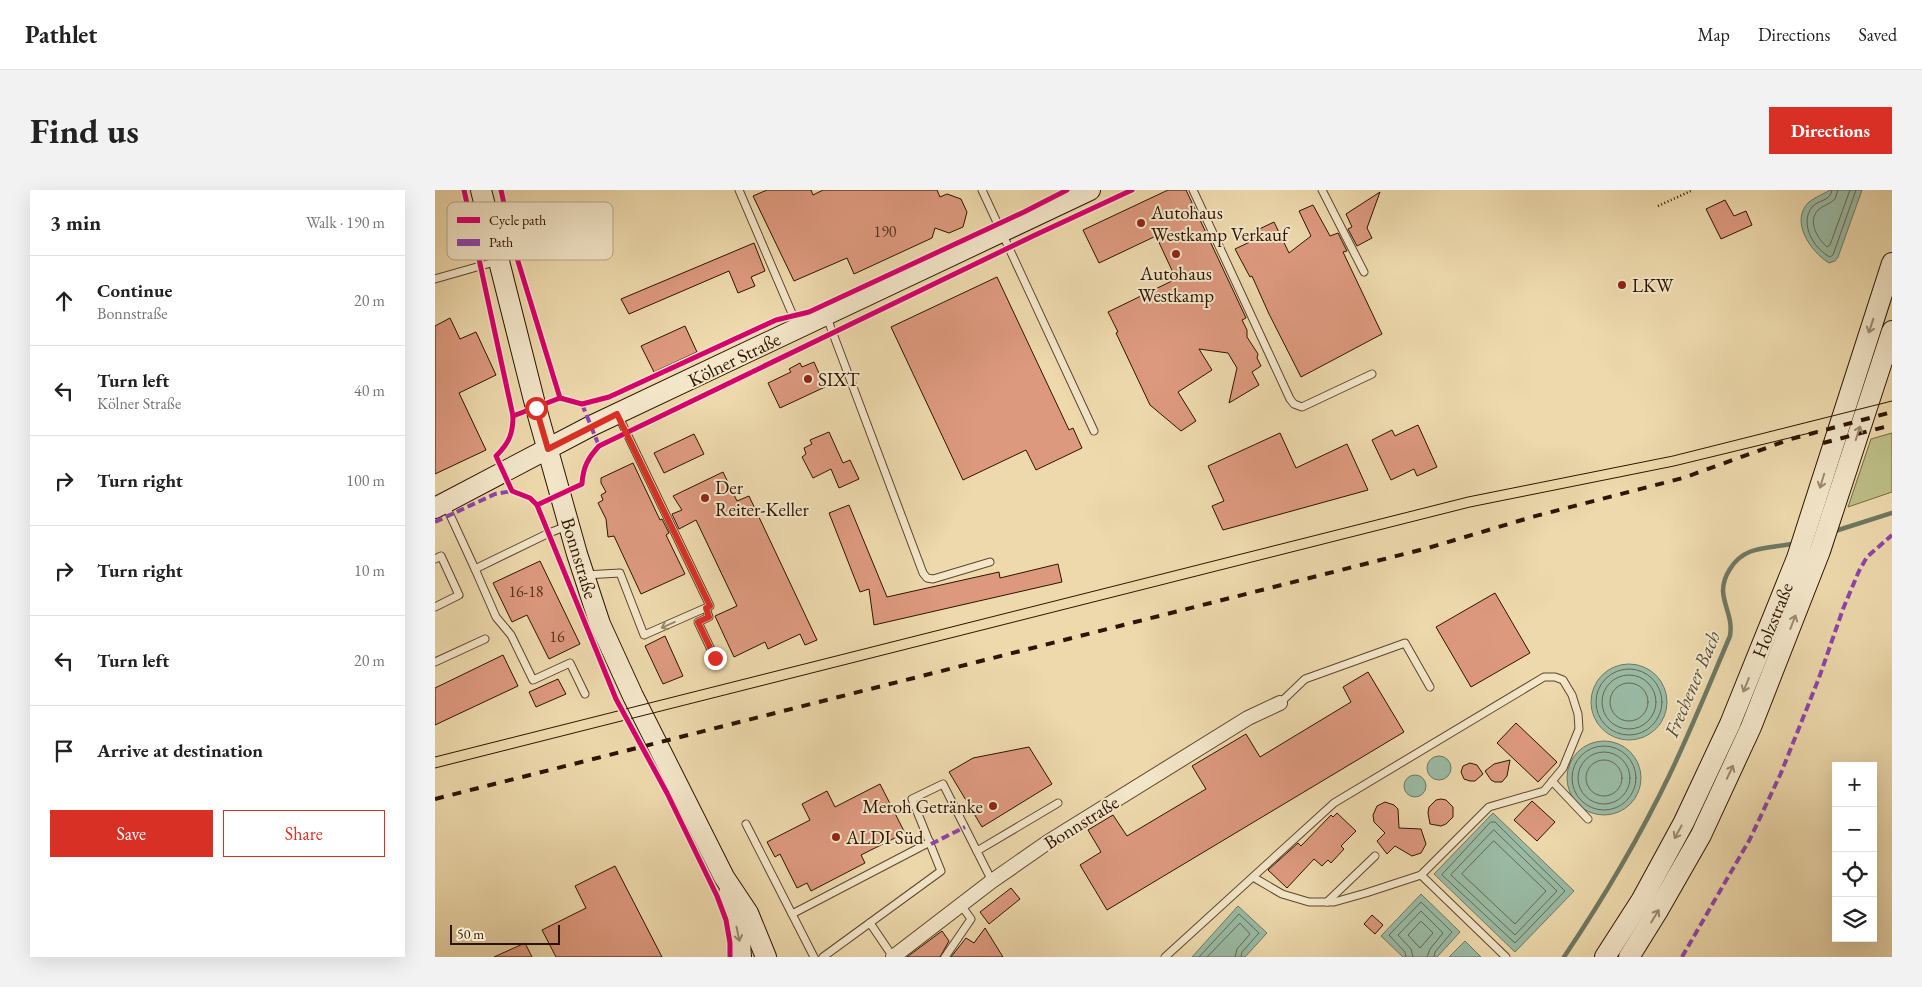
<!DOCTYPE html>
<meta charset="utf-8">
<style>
:root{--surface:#fff;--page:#f2f2f2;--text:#222;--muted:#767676;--line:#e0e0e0;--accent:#d93025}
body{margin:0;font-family:"EB Garamond",serif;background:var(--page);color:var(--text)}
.controls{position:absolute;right:15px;bottom:15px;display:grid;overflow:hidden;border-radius:0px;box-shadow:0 5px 20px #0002}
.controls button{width:45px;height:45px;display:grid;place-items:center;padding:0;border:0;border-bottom:1px solid var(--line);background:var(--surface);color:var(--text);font:25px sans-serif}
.scale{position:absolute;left:15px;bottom:12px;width:110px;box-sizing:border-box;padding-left:5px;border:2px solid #2d1400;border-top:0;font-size:14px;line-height:18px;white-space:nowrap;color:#2d1400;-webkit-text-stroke:4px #f3e6c9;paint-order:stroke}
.stop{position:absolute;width:15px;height:15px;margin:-11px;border:4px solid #d93025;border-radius:50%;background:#fff}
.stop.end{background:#d93025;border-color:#fff;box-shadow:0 1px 5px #0008}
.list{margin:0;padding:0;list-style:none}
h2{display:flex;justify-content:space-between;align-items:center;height:65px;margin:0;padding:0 20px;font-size:21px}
h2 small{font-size:16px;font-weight:400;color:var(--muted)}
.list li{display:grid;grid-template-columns:32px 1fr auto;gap:15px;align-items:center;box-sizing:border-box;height:90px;padding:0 20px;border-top:1px solid var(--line)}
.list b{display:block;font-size:19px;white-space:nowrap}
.list p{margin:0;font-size:16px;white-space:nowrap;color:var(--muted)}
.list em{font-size:16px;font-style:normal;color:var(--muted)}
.actions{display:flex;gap:10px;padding:15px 20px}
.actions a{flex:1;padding:11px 0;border:1px solid var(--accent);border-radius:0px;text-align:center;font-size:18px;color:var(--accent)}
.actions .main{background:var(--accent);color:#fff}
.icon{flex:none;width:28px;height:28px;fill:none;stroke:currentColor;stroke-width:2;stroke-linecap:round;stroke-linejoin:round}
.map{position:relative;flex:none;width:1457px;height:767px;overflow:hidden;border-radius:0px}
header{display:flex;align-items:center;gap:30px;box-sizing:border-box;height:70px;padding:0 25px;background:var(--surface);border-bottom:1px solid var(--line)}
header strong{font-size:24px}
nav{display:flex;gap:28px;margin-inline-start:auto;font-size:18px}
.intro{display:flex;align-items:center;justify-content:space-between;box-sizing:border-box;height:120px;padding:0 30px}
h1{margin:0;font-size:35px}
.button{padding:12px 22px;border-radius:0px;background:var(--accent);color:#fff;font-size:18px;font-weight:700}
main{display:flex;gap:30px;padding:0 30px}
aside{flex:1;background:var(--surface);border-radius:0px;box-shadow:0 5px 20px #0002}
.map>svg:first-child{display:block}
.green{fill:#bdbe86;stroke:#756943}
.water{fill:#9abba5;stroke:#6e7863}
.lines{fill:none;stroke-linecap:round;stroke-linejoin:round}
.shore{stroke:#646852;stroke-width:1}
.stream{stroke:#6e7863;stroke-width:4.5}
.building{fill:#dd997e;stroke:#2d1400}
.service-casing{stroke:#5d452b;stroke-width:9}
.minor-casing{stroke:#5d452b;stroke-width:16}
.secondary-casing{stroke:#2d1400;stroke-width:22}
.path{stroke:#2d1400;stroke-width:2.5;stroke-dasharray:1 2.5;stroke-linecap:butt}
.service{stroke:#f3e6c9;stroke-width:7}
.minor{stroke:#f3e6c9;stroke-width:14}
.secondary{stroke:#f3e6c9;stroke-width:20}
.tram{stroke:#2d1400;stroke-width:1}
.rail{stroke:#2d1400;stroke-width:4;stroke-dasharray:9 9;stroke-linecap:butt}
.quiet{stroke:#8e44ad;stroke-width:4;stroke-dasharray:8 4;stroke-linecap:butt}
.cycleway-casing{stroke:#f3e6c9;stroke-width:8}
.cycleway{stroke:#d6006c;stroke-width:5}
.oneway{stroke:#9a886f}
.route{stroke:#d93025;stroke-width:6}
.poi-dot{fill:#8f2418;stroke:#f3e6c9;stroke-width:2}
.labels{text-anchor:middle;stroke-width:4;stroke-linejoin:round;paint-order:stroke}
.number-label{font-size:16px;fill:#593520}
.poi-label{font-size:19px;fill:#2d1400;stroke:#f3e6c9;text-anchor:start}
.street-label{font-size:19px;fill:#2d1400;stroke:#f3e6c9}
.water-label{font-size:20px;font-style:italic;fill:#534e3a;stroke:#f3e6c9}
.key{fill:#f3e6c9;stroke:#b8a78d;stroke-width:1}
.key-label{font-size:14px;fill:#2d1400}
</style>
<header>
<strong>Pathlet</strong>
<nav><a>Map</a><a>Directions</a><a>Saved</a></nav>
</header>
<div class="intro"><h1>Find us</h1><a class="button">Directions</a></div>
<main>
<aside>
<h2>3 min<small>Walk · 190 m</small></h2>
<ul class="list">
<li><svg class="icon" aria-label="ahead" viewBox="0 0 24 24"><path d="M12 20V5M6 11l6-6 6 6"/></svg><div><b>Continue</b><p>Bonnstraße</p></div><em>20 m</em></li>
<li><svg class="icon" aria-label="left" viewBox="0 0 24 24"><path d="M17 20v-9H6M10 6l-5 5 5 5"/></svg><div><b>Turn left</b><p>Kölner Straße</p></div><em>40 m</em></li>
<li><svg class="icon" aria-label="right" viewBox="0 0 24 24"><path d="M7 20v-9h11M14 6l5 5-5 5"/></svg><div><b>Turn right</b></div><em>100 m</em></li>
<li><svg class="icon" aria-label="right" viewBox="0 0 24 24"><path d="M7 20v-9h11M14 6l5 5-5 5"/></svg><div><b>Turn right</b></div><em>10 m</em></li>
<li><svg class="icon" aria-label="left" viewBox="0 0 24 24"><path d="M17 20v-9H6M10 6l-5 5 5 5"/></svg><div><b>Turn left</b></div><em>20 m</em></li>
<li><svg class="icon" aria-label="arrive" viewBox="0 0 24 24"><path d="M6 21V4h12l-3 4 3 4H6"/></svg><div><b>Arrive at destination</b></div></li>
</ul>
<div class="actions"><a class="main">Save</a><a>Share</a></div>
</aside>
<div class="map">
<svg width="1457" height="767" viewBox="0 0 1457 767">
<rect width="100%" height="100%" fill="#edd9ac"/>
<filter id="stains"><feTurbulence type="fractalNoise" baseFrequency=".004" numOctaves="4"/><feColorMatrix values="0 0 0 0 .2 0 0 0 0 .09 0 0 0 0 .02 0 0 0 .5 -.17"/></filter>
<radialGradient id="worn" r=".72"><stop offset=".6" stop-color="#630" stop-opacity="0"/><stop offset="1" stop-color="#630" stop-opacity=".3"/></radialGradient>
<path class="green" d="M1457 243V302L1413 317 1436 249Z"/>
<g class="water">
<path d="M1395 0H1427L1403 67 1400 71 1394 73C1376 62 1354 31 1374 12 1380 7 1389 4 1395 0Z"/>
<circle cx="1194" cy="512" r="38"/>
<circle cx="1169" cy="588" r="37"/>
<circle cx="1004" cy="578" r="12"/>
<circle cx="980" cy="596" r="11"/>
<path d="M1058 623 1139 701 1080 762 999 684Z"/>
<path d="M986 704 1025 742 1002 767H968L946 746Z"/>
<path d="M803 716 832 743 810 767H757Z"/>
<path d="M1030 751 1046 767H1014Z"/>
</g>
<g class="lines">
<g class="shore">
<path d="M1397 0C1396 11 1383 10 1377 17 1364 34 1379 59 1395 67L1398 65 1421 0"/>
<path d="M1403 0 1400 9C1395 14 1387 16 1383 20 1372 32 1383 49 1392 57L1395 55 1415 0"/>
<circle cx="1194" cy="512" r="33"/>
<circle cx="1194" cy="512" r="27"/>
<circle cx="1194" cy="512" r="19"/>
<circle cx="1169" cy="588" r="32"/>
<circle cx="1169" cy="588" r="26"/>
<circle cx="1169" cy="588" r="18"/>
<path d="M1056 632H1060L1130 701 1080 753 1007 685Z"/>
<path d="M1059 640 1122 701 1080 745 1016 685Z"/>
<path d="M1059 651 1111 701 1080 734 1027 684Z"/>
<path d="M987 732 998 743 985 758 973 745 985 732Z"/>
<path d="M764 767 804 724 824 743 807 762 806 767"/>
<path d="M772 767 805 733 815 744 802 759 800 767"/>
<path d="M971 767 970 762 954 745 986 712 1017 742 1000 762 999 767"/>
<path d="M978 767 976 759 963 745 986 721 1008 743 995 759 992 767"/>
</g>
<g class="stream">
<path d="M1397 342 1457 323"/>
<path d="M1129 767C1168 709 1204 648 1234 586 1256 540 1275 493 1295 446 1298 428 1289 417 1288 401 1288 393 1291 385 1295 379 1310 354 1336 359 1361 353"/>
</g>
</g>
<g class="building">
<path d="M332 0H376L378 5 388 0H502L505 7 512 4 526 9 532 22 528 37 514 43 500 38 497 48 419 84 412 68 359 91 318 6Z"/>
<path d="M733 0H751L811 128 807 130 812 140V147L823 164 822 168 826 176 817 182 824 195 794 213 802 178 793 163 764 159 777 180 743 202 761 231 746 241 715 215 681 143 683 142 673 122 741 89 721 46 664 73 648 40Z"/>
<path d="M945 2 932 38 937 48 922 56 913 39 917 37 911 24Z"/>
<path d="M1290 10 1299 26 1311 21 1317 35 1286 49 1271 19Z"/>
<path d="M878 15 895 46 903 43 912 61 908 62 947 144 866 187 834 124 817 86 815 87 800 59 819 50 816 43 839 32 854 63 876 46 864 21Z"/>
<path d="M319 53 330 81 316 87 320 96 303 103 294 81 194 124 186 109Z"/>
<path d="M562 87 634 240 638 238 647 258 601 280 591 260 528 290 456 137Z"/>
<path d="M15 128 25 149 41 142 61 185 24 203 51 260 0 284V136Z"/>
<path d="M250 136 262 162 219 182 206 156Z"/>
<path d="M379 172 390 197 345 218 333 193 356 182 354 179 365 173 367 177Z"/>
<path d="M983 235 1002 277 982 286 979 279 956 290 937 250 957 240 960 246Z"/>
<path d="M394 242 408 273 415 270 424 289 404 298 396 279 378 288 367 267 371 264 369 258 377 254 375 250Z"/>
<path d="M845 243 861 278 912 254 933 300 788 340 777 316 789 311 773 276Z"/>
<path d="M259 244 269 264 229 283 219 263Z"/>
<path d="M198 273 225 330 227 329 234 343 231 345 250 384 206 404 179 346 173 347 171 329 163 313 168 310 166 305 171 302 166 293V288Z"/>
<path d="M288 282 302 311 314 306 382 450 370 455 365 444 333 459 330 452 299 467 280 426 302 416 261 330 244 339 237 324 247 320 238 306Z"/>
<path d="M414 315 452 407 564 382 565 388 623 374 627 392 439 435 434 399 425 402 394 323Z"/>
<path d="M105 371 145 454 114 469 92 425 77 432 58 393Z"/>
<path d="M1060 403 1095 463 1036 497 1001 437Z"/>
<path d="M230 446 248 486 228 494 210 456Z"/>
<path d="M68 465 83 496 0 535V498Z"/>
<path d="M933 482 969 542 672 720 645 675 666 662 653 640 678 625 692 646 771 599 757 576 811 544 825 567 916 512 908 497Z"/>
<path d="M123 489 131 504 101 517 94 502Z"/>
<path d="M1081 533 1122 572 1103 592 1062 553Z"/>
<path d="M594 557 617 594 547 637 514 582 538 568Z"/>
<path d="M1075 570 1072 586 1067 592H1060L1056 590 1050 581 1059 574Z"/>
<path d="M1035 573 1042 575 1048 584 1040 591H1035L1029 589 1026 582 1028 576Z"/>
<path d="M445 594 470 643 426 665 430 673 376 701 372 693 362 698 345 664 340 667 332 652 375 630 367 614 392 601 400 617Z"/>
<path d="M1006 609 1011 610 1018 617V627L1011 634 1006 636 995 634 993 623 994 617 1001 610Z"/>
<path d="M1097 611 1120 632 1102 651 1079 630Z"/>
<path d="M950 612 959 615 963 619 964 638 986 639 991 654 986 663 977 666 960 656 952 664 942 651 950 643 939 632 938 625 942 616Z"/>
<path d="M902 623 921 641 906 656 909 659 896 673 893 670 887 676 879 669 852 698 833 680 863 653 866 656 896 625 898 627Z"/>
<path d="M180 676 227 767H121L107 740 151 718 140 696Z"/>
<path d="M576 698 585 709 554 734 545 722Z"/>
<path d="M937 725 948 735 940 744 929 734Z"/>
<path d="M550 738 568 767H516L531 748 539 753Z"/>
<path d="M507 741 514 751 505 767H472Z"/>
<path d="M90 753 97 767H59Z"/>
</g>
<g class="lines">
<g class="service-casing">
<g id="service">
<path d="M304 0 362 135"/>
<path d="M547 0 659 241"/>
<path d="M758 0 855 209 859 214 867 217 937 184"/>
<path d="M887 0 929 82"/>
<path d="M0 89 63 71"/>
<path d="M391 125 488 383 492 388 498 389 555 372"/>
<path d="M10 314 40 379 114 343 132 336"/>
<path d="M0 369 6 366 24 405 0 417"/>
<path d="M40 379 61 427 76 445 98 490 135 473 150 504"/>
<path d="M150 385 185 383 209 445 275 416 183 225"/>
<path d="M271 418 274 427 263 432 280 468"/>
<path d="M0 472 50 449"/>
<path d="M845 513 870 489 970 453 995 497"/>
<path d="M1117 591 1153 629"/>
<path d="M311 634 379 767"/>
<path d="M542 661 623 613"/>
<path d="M986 685 1071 767"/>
<path d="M892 712 940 666"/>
<path d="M357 724 495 652"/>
<path d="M435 733 458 767"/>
<path d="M388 767 506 681 477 609 508 594 557 691"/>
<path d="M510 767 536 729 526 715"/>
<path d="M730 767 899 613 1109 487H1120L1128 490 1137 505 1143 524 1144 539 1128 578 1109 601 1054 617 986 685 931 703 899 712H874L847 704 818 687"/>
</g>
</g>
<g class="minor-casing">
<path id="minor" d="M458 767 557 691 613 652 813 528 845 513"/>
</g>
<g class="secondary-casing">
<g id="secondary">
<path d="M46 0 101 218 142 364 165 434 198 506 289 687 313 723 331 767"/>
<path d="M0 318 156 236 655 0"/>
<path d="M294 703 305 751 306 767"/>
<path d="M1170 767 1206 711 1249 632 1295 534 1362 368 1457 73"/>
<path d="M1194 767 1222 722 1266 645 1316 537 1385 361 1457 141"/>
</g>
</g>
<path class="path" d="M1223 16 1258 0"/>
<use href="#service" class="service"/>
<use href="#minor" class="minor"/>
<use href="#secondary" class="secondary"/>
<g class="tram">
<path d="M0 567 1033 307 1238 266 1457 211"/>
<path d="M0 578 1035 317 1239 276 1383 241"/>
</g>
<g class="rail">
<path d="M1388 253 1457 235"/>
<path d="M0 609 993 358 1097 327 1248 288 1356 249 1457 222"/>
</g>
<g class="quiet">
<path d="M147 214 164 256"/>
<path d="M0 332 60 304 77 301"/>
<path d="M496 654 530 637"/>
<path d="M1247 767 1315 649 1346 583 1384 488 1408 419 1424 381 1432 367 1457 345"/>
</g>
<g class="cycleway-casing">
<g id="cycleway">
<path d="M29 0 78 226"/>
<path d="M66 0 78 55 125 208"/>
<path d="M102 315 147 294C148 277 153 268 164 256L598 46 697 0"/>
<path d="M295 767V753L291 730 282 706 232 603 181 509 102 315 95 308 77 301 61 266C74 253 78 244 78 226L125 208 147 214 174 207 341 130 374 122 589 22 632 0"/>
</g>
</g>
<use href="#cycleway" class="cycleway"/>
</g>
<defs><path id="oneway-shaft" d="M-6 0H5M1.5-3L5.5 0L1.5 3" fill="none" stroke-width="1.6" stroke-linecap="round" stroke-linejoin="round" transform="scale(1.25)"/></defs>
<g class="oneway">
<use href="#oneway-shaft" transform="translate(1436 136) rotate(108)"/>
<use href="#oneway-shaft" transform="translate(1423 243) rotate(-72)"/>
<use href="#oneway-shaft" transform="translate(1387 291) rotate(107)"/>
<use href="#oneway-shaft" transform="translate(1358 432) rotate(-69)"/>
<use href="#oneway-shaft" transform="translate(233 435) rotate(156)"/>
<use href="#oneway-shaft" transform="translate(1311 495) rotate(112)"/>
<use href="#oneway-shaft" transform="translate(1295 582) rotate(-65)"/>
<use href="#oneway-shaft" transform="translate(1243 642) rotate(119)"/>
<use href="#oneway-shaft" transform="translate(1220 726) rotate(-59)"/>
<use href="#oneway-shaft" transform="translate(303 744) rotate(78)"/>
</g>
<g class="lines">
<path class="route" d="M101 218 113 259 182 224 275 416 271 418 274 427 263 432 280 468"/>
</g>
<g class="poi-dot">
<circle cx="706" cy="33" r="5"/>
<circle cx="741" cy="64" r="5"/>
<circle cx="1187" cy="95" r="5"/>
<circle cx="373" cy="189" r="5"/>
<circle cx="270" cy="308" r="5"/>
<circle cx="558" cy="616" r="5"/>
<circle cx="401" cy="647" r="5"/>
</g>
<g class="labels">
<g class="number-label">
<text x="450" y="47">190</text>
<text x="91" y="407">16-18</text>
<text x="122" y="452">16</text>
</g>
<g class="poi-label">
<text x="716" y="29">Autohaus<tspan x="716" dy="22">Westkamp Verkauf</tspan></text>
<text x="741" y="90" text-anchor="middle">Autohaus<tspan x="741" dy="22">Westkamp</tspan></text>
<text x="1197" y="102">LKW</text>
<text x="383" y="196">SIXT</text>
<text x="280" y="304">Der<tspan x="280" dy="22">Reiter-Keller</tspan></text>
<text x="548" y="623" text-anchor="end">Meroh Getränke</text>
<text x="411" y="654">ALDI Süd</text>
</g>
<g class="street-label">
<text transform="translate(299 169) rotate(-26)" y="7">Kölner Straße</text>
<text transform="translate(145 368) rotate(73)" y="7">Bonnstraße</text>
<text transform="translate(1337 430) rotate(-68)" y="7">Holzstraße</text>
<text transform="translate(646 632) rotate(-32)" y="7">Bonnstraße</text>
</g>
<g class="water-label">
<text transform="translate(1257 494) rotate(-67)" y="7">Frechener Bach</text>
</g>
</g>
<rect x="12" y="12" width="166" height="58" rx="8" class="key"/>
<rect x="22" y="27" width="23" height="6" fill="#d6006c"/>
<rect x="22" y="49" width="23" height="7" fill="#8e44ad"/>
<g class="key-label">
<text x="54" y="35">Cycle path</text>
<text x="54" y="57">Path</text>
</g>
<rect width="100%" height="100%" filter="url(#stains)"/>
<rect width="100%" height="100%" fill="url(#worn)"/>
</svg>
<div class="controls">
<button>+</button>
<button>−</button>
<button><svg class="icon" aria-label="locate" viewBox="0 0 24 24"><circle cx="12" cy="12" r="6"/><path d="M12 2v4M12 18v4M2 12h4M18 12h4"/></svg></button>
<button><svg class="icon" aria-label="layers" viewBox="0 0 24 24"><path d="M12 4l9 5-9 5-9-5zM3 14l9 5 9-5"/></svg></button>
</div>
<div class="scale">50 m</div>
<div class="stop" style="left:101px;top:218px"></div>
<div class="stop end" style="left:280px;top:468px"></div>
</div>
</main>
